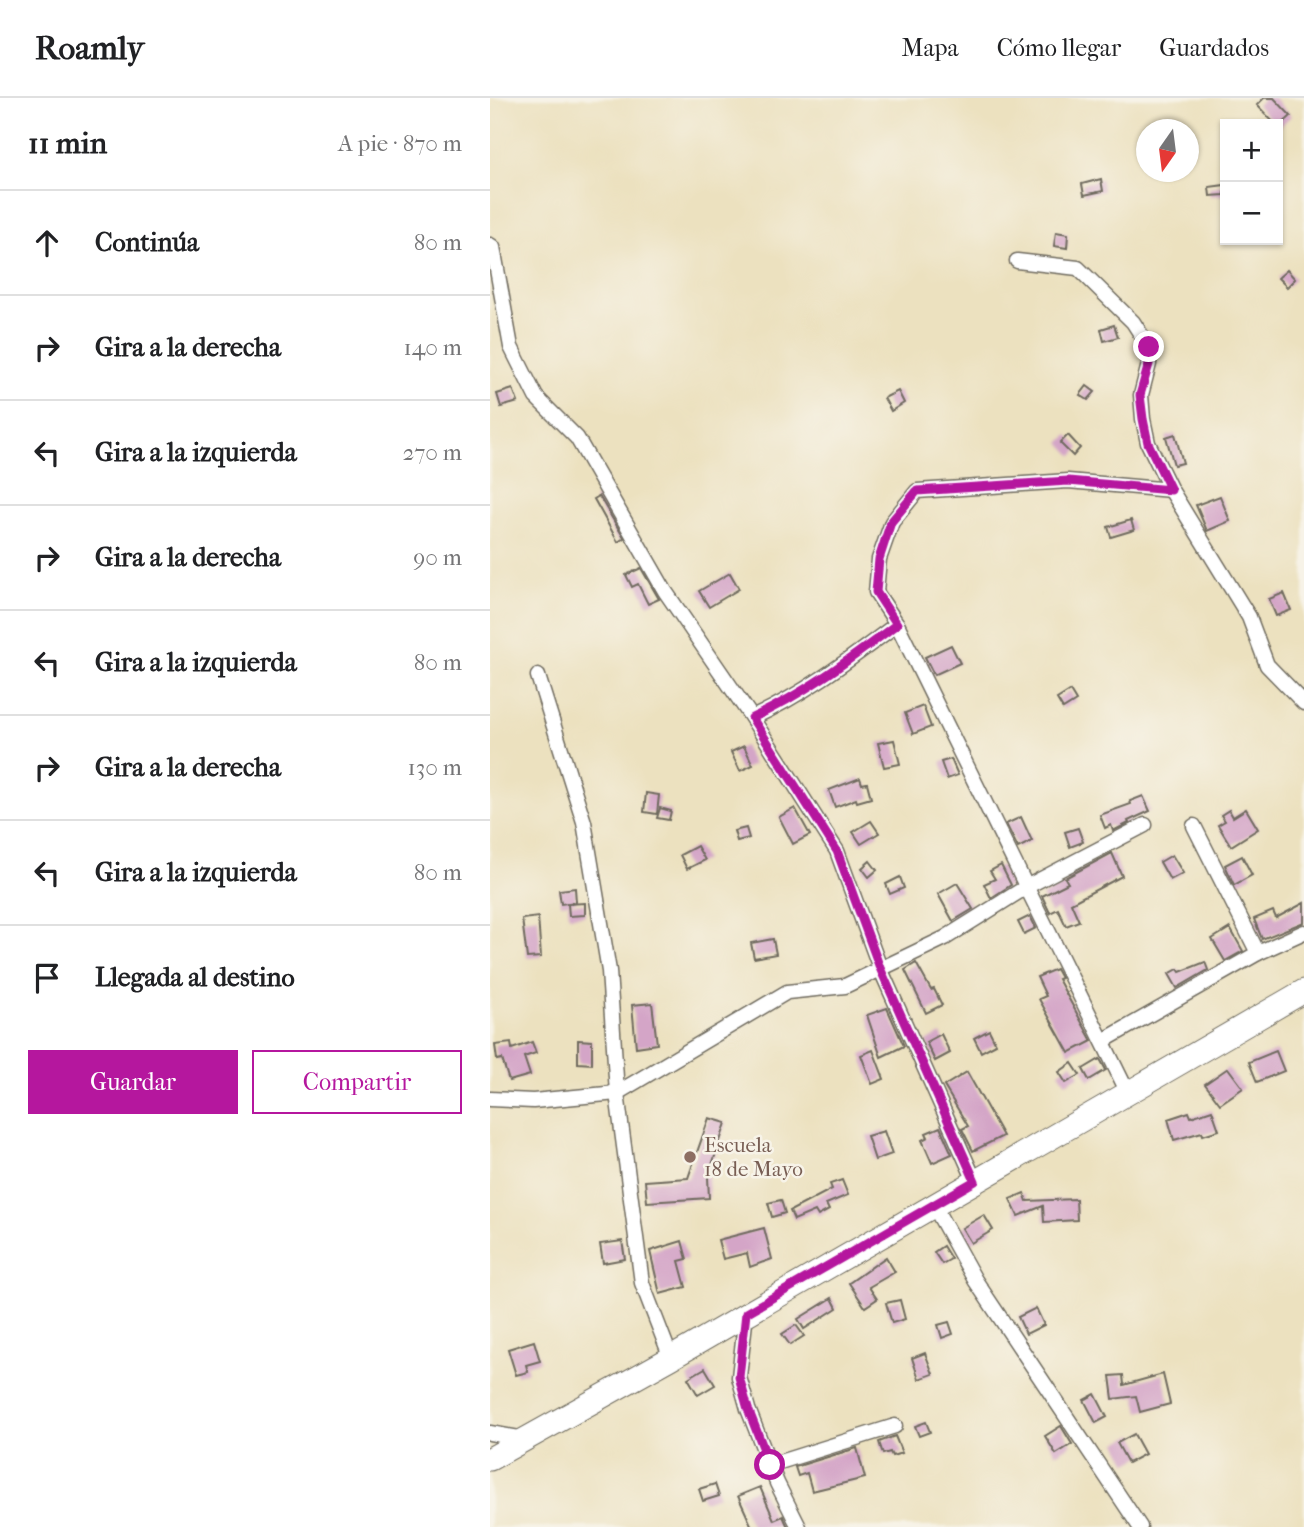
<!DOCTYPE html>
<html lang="es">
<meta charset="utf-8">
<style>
:root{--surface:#fff;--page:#f6f6f6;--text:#202124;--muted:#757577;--line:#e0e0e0;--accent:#b5179e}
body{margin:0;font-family:"IM FELL French Canon",serif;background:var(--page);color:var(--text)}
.controls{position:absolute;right:21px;top:21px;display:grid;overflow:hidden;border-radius:0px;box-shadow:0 2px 5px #0004}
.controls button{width:63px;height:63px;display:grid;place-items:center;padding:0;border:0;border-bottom:2px solid var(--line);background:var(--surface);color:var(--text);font:35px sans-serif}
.compass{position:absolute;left:646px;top:21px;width:63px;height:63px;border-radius:50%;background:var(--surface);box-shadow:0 2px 5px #0004;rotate:194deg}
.stop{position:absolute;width:21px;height:21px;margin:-16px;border:5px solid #b5179e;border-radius:50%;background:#fff}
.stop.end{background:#b5179e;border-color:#fff;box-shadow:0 2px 7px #0008}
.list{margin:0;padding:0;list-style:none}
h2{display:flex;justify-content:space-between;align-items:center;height:91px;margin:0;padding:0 28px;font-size:30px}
h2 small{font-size:23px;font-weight:400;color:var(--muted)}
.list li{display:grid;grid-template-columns:46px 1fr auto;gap:21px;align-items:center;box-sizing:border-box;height:105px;padding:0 28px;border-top:2px solid var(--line)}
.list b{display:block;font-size:26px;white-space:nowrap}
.list em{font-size:23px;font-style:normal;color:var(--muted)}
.actions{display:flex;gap:14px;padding:21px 28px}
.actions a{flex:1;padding:16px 0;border:2px solid var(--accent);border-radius:0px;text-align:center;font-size:24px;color:var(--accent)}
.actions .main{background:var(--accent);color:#fff}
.icon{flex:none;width:38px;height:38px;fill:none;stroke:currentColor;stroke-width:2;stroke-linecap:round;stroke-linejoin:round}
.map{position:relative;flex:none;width:814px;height:1429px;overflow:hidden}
header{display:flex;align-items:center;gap:42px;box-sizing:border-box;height:98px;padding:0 35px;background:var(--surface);border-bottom:2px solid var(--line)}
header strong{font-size:33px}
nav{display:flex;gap:38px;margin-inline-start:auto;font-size:24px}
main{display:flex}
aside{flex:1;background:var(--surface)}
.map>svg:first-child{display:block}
.building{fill:#d4a5c7}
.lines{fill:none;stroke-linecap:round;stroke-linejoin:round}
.minor-casing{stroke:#6f6b5f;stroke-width:17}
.primary-casing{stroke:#6f6b5f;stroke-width:25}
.minor{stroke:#fff;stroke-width:14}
.primary{stroke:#fff;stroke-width:23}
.route{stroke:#b5179e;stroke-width:9}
.education-dot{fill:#8d6e63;stroke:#f7f3e8;stroke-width:2.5}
.labels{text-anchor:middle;stroke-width:5;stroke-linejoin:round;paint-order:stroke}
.education-label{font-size:21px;fill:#785e54;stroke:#f7f3e8;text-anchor:start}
</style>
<header>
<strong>Roamly</strong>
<nav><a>Mapa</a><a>Cómo llegar</a><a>Guardados</a></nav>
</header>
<main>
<aside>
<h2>11 min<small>A pie · 870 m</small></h2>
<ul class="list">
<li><svg class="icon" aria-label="ahead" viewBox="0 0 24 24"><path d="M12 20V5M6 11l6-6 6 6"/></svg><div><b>Continúa</b></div><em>80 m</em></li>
<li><svg class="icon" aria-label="right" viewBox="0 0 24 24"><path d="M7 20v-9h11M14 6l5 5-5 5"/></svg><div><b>Gira a la derecha</b></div><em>140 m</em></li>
<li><svg class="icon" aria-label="left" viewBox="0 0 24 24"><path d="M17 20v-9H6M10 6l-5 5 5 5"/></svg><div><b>Gira a la izquierda</b></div><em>270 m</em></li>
<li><svg class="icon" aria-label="right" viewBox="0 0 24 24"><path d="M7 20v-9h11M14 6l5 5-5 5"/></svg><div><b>Gira a la derecha</b></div><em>90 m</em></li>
<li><svg class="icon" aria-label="left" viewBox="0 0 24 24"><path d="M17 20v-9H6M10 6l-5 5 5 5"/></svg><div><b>Gira a la izquierda</b></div><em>80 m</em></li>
<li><svg class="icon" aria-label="right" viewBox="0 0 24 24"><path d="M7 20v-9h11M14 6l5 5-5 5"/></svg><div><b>Gira a la derecha</b></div><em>130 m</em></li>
<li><svg class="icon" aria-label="left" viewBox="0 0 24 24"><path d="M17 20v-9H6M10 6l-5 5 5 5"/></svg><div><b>Gira a la izquierda</b></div><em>80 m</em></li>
<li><svg class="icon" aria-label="arrive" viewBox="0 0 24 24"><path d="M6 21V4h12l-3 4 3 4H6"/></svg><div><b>Llegada al destino</b></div></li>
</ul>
<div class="actions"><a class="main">Guardar</a><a>Compartir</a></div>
</aside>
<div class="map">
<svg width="814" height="1429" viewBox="0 0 814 1429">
<rect width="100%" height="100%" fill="#f7f3e8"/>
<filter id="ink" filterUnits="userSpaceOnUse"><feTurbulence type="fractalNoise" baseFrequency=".0143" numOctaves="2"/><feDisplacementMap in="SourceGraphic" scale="14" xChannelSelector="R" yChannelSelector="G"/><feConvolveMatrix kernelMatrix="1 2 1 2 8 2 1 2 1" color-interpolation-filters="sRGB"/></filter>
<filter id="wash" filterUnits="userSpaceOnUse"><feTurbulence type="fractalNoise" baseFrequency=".00686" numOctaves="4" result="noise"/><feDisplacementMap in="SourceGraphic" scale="28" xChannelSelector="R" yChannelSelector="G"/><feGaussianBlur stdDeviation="1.57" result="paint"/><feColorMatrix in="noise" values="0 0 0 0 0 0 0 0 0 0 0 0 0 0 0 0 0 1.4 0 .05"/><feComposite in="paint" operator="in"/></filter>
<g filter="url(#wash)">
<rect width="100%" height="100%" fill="#ece1bf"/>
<g id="blocks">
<g class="building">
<path d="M774 0H784L801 18 788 30V26H785L767 7Z"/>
<path d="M611 81 613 93 594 97 592 86Z"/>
<path d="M735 87V97L720 98 719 89Z"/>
<path d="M566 134 578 136 577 150 564 148Z"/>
<path d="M797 172 805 181 797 189 788 180Z"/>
<path d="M624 227 628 239 614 243 611 231Z"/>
<path d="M597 288 605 294 598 302 590 297Z"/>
<path d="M23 291 28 304 11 309 7 296Z"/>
<path d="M408 293 414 305 401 313 394 300Z"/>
<path d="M685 336 693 365 684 367 676 339Z"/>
<path d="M578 337 590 350 583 358 570 345Z"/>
<path d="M109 398 134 440 128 444 104 401Z"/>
<path d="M730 398 740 423 717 433 706 407Z"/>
<path d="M641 422 644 432 621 439 618 429Z"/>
<path d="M151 470 169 501 158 506 148 486 142 489 136 477Z"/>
<path d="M240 475 249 491 219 509 209 493Z"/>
<path d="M794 495 801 512 786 518 779 501Z"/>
<path d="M461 547 470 565 444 577 435 559Z"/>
<path d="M580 593 586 603 573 611 567 601Z"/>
<path d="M433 608 441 629 423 636 415 615Z"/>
<path d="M404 642 410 666 394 669 388 645Z"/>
<path d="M254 648 263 667 250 673 241 654Z"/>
<path d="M461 661 468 677 457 681 451 664Z"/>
<path d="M370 680 372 686 377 685 381 700 367 704 366 701 345 709 339 692Z"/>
<path d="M156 695 169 697 167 716 154 714Z"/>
<path d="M653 698 660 713 638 723 639 725 623 733 621 727 615 730 610 717 641 706 640 703Z"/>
<path d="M170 710 181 713 179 722 167 720Z"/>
<path d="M305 710 320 737 303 746 289 719Z"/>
<path d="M756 711 768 731 741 748 728 727 735 723 731 717 739 712 743 719Z"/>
<path d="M531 719 542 743 528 750 516 726Z"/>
<path d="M381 723 389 735 371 746 363 734Z"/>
<path d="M256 730 259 740 247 743 244 733Z"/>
<path d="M588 730 593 744 580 749 575 734Z"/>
<path d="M207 748 215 762 197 771 190 757Z"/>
<path d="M622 755 632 778 581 805 589 823 576 828 568 811 560 815 552 798 578 785 575 780Z"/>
<path d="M682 757 693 775 680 782 670 764Z"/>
<path d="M752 758 762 777 744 787 735 767Z"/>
<path d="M380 763 387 772 379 779 372 770Z"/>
<path d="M511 767 521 787 501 800 494 786 505 781 500 773Z"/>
<path d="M410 779 414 790 400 796 396 786Z"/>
<path d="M467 785 483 811 463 823 448 796Z"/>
<path d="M85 790 86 804 71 806 69 792Z"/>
<path d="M95 805V817L79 818 78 806Z"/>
<path d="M814 805V824L772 841 764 821 783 813 786 820Z"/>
<path d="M540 818 546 830 534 836 528 824Z"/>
<path d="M48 819 51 859 37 860 32 821Z"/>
<path d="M740 830 753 853 735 863 722 841Z"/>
<path d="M283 841 286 856 264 860 261 845Z"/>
<path d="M715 864 718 872 687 890 679 876 688 871 690 874Z"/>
<path d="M426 865 441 892 444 891 452 907 436 915 415 872Z"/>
<path d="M566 871 571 880 568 881 602 943 579 955 549 901 556 898 547 879Z"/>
<path d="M162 905 167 946 146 949 142 907Z"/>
<path d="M397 910 414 948 391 959 377 917Z"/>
<path d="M499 932 506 946 491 954 484 940Z"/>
<path d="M451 936 460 955 445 963 436 944Z"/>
<path d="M88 942 102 943V966L88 965Z"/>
<path d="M42 944 46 955 34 959 40 977 19 983 12 961 7 962 5 947 21 945 22 951Z"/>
<path d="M383 952 394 981 382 986 371 957Z"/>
<path d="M786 953 794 973 767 984 759 964Z"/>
<path d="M610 961 616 972 599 982 593 971Z"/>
<path d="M582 965 590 977 576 985 569 974Z"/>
<path d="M738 970 753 990 730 1006 715 986Z"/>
<path d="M477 974 513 1038 483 1053 472 1031 478 1028 454 988Z"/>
<path d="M722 1012 729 1032 713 1037 712 1034 684 1042 678 1021 699 1014 701 1019Z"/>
<path d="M219 1020 236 1025 218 1079 219 1100 157 1104 155 1083 198 1080Z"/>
<path d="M450 1029 462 1056 442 1065 432 1042 438 1039 436 1035Z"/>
<path d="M394 1033 402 1056 385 1062 377 1038Z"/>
<path d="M352 1082 358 1097 336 1106 339 1112 328 1118 325 1113 304 1122 300 1113 342 1091 340 1086Z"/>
<path d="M534 1095 537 1103 586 1101 587 1122 554 1124 553 1108 528 1118 520 1101Z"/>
<path d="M291 1102 295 1115 282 1119 278 1105Z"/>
<path d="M494 1117 503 1132 481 1145 472 1130Z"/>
<path d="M274 1130 282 1161 260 1169 257 1155 233 1161 228 1142Z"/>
<path d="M132 1143 135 1161 113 1165 110 1146Z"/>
<path d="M192 1143 197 1161 189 1163 196 1189 170 1196 160 1153Z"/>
<path d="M453 1148 461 1161 452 1166 444 1154Z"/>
<path d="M396 1159 405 1174 379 1189 387 1201 375 1209 359 1185Z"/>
<path d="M342 1200 347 1210 314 1231 308 1221Z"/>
<path d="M410 1202 415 1221 402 1225 396 1205Z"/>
<path d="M546 1210 554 1227 536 1236 528 1219Z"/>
<path d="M459 1224 463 1236 452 1240 448 1227Z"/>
<path d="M306 1227 314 1238 300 1247 292 1236Z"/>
<path d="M44 1243 50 1263 36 1267 38 1274 26 1277 18 1251Z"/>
<path d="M435 1255 443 1276 429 1281 422 1260Z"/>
<path d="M215 1270 225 1287 208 1297 198 1280Z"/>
<path d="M673 1276 680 1306 650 1314 646 1298 623 1301 620 1278 633 1277 634 1287Z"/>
<path d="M605 1296 617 1319 606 1325 594 1302Z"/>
<path d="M436 1324 440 1334 429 1338 425 1328Z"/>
<path d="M571 1328 582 1346 566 1356 555 1338Z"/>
<path d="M644 1336 655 1356 638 1365 627 1345Z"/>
<path d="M405 1338 412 1355 402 1358 400 1354 393 1356 389 1344Z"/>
<path d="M367 1350 375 1380 322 1393 317 1375 308 1378 305 1369Z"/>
<path d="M225 1386 229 1398 213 1403 209 1391Z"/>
<path d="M270 1389 284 1422 293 1418 298 1429H262L248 1398Z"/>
</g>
</g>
</g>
<g filter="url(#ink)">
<use href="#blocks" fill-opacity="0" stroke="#6f6b5f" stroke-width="2"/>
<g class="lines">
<g class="minor-casing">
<g id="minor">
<path d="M0 147 3 149 21 249 46 299 87 340 175 493 262 620 347 753 390 870 485 1083"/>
<path d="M527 163 588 170 643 224 659 249V266L651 297 653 321 658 345 681 392 759 519 777 567 814 605"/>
<path d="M48 578 94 724 119 873 127 995 152 1185 181 1260"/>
<path d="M262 620C316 595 360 561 407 526"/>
<path d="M704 728 768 855 814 834"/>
<path d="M613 943 768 855"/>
<path d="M638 995 407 526 386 494 389 461 402 424 427 393 578 383 681 392"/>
<path d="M0 1001 43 1003 127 995 297 894 355 888 455 840 538 788 655 727"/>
<path d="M444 1108 485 1182 650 1429"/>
<path d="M256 1215 249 1279 258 1311 287 1385 309 1429"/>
<path d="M0 1335 35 1341"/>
<path d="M280 1367 405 1328"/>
</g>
</g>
<g class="primary-casing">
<path id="primary" d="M0 1361 181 1260 814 893"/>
</g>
<use href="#minor" class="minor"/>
<use href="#primary" class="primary"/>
</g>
</g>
<g class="lines" filter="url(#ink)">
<path class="route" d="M280 1367 258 1311 249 1279 256 1215 485 1083 390 870 347 753 262 620C316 595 360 561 407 526L386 494 389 461 401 424 427 393 578 383 681 392 658 345 653 321 650 297 659 266V249"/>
</g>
<circle class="education-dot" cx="200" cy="1059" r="7"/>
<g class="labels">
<g class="education-label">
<text x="214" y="1054">Escuela<tspan x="214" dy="24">18 de Mayo</tspan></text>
</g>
</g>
</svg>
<div class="controls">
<button>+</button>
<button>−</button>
</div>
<svg class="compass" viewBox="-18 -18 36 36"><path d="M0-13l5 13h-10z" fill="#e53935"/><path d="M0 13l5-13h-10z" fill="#757577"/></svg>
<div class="stop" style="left:280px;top:1367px"></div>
<div class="stop end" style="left:659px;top:249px"></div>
</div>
</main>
